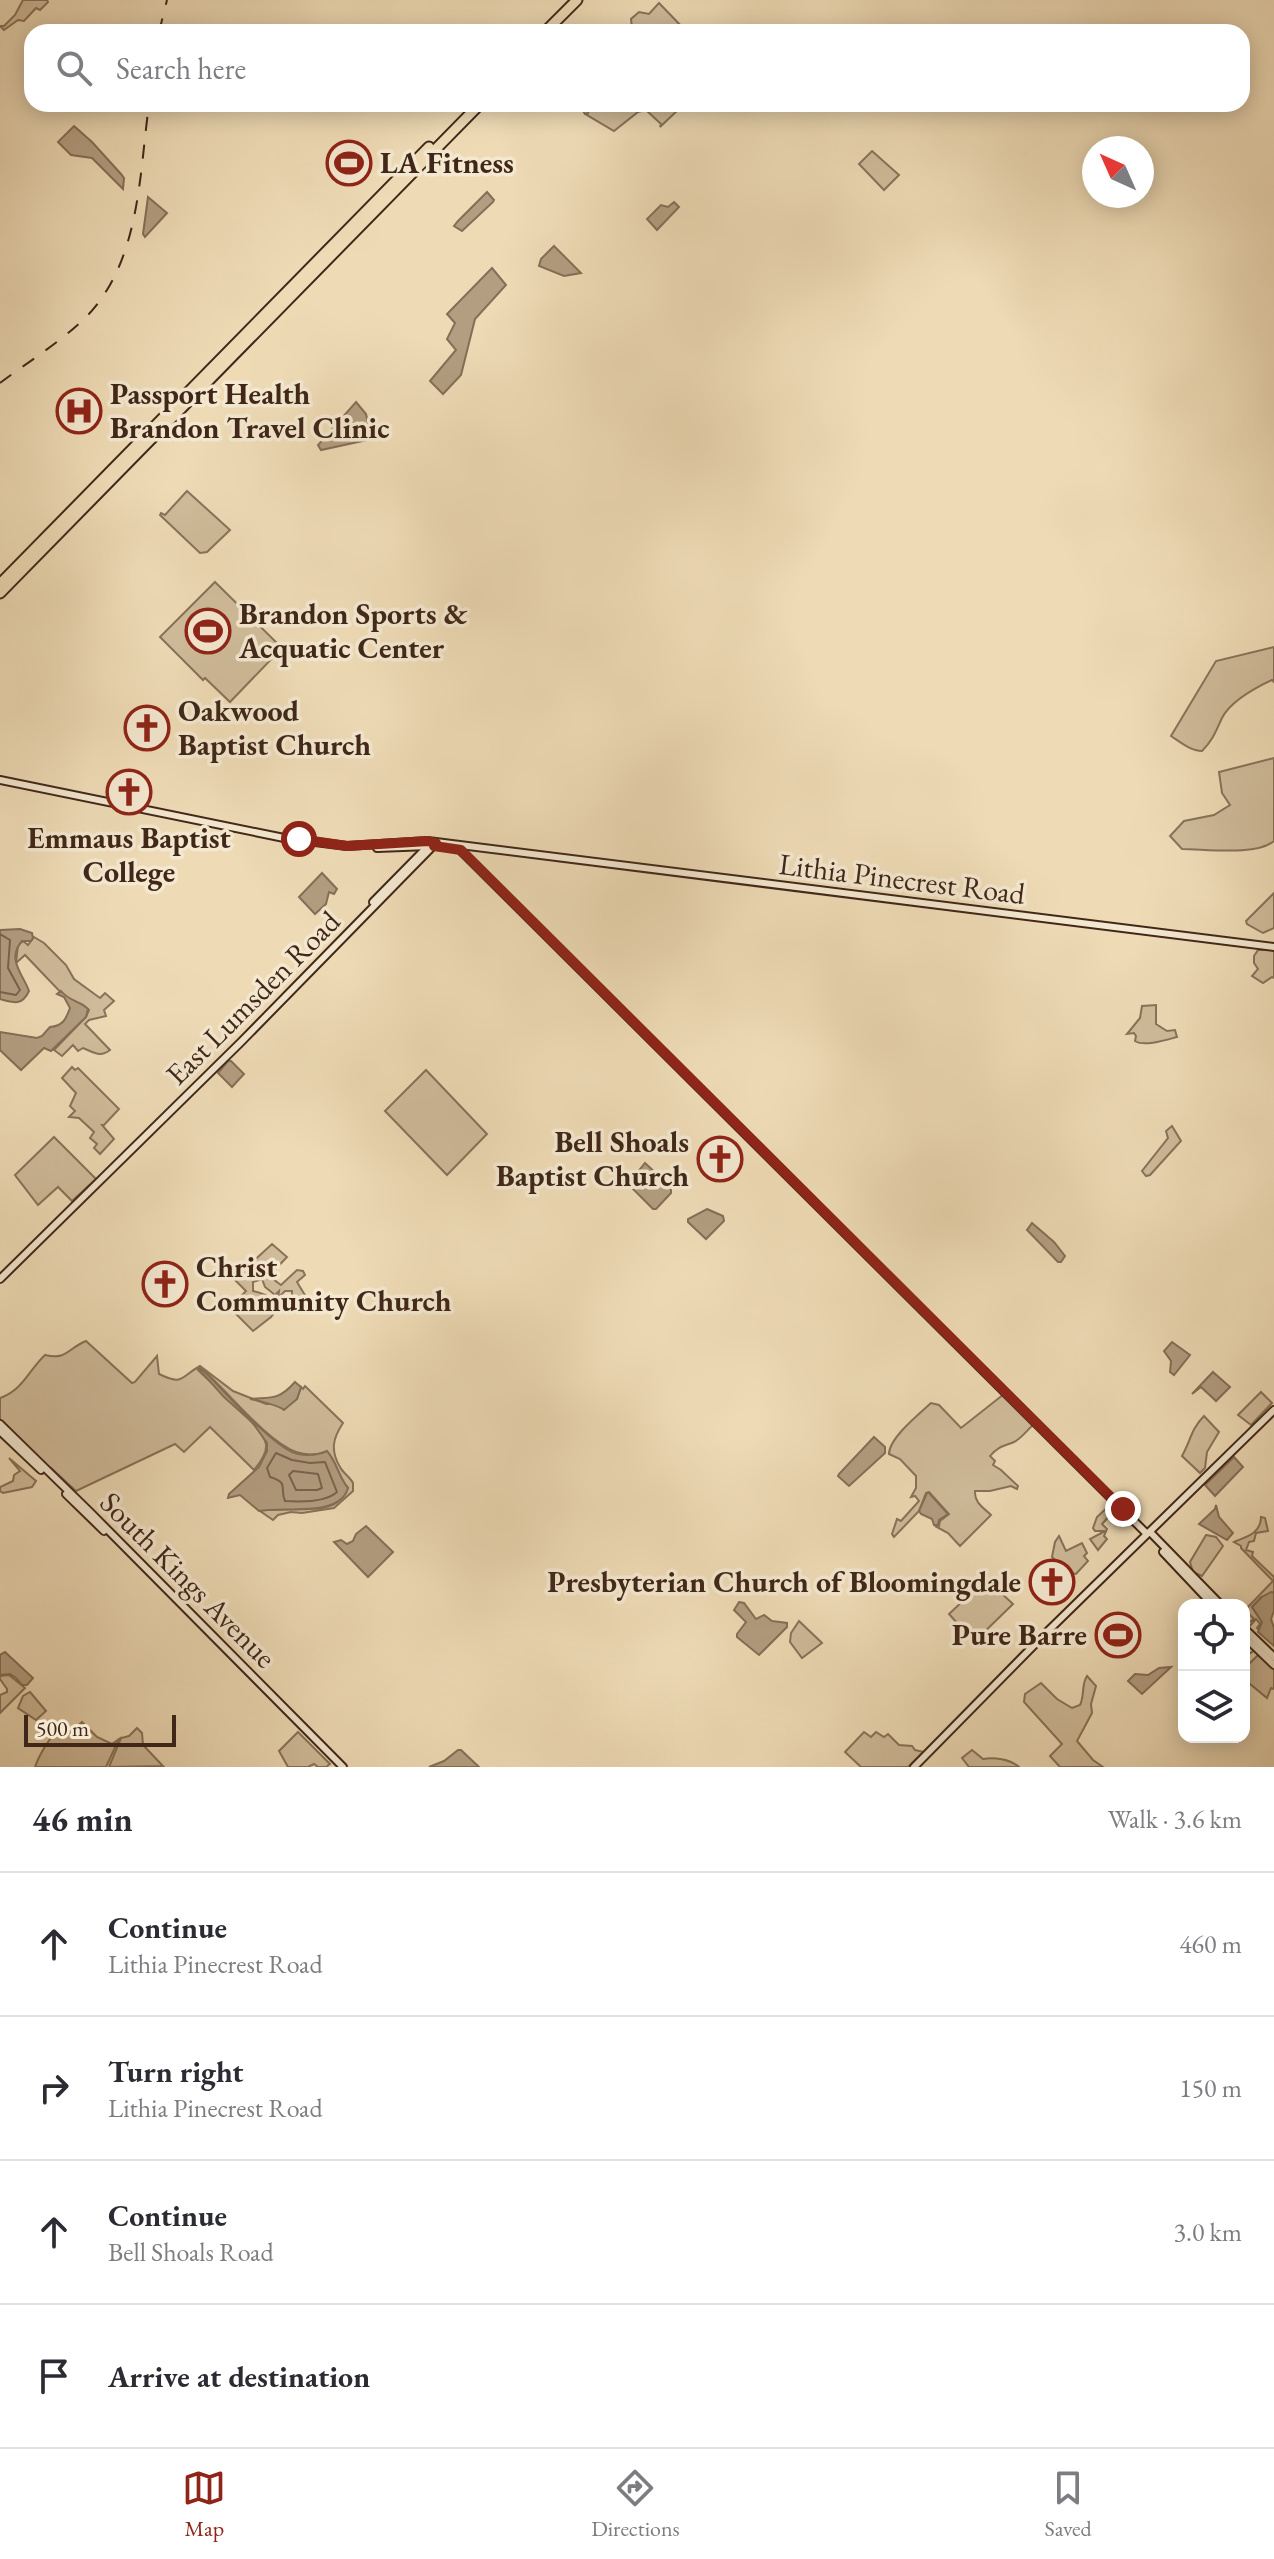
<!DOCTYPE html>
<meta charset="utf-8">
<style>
:root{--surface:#fff;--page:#f7f7f7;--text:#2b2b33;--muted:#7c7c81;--line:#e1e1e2;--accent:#8f2418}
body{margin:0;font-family:"EB Garamond",serif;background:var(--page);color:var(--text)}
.controls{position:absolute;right:24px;bottom:24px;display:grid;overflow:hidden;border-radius:16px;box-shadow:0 4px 20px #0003}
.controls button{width:72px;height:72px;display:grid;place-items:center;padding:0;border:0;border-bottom:2px solid var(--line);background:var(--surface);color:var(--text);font:40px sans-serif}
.compass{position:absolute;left:1082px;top:136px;width:72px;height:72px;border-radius:50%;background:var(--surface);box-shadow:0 4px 20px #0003;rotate:315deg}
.scale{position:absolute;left:24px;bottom:20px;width:152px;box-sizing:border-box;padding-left:8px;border:4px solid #402719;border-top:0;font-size:22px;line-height:28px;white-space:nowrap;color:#402719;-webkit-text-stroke:6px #f4e8d0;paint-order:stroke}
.stop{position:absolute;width:24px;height:24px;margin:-18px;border:6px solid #8f2418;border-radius:50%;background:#fff}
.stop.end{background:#8f2418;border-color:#fff;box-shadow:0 2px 8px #0008}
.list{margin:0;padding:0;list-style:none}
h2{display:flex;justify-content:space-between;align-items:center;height:104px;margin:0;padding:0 32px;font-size:34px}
h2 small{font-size:26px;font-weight:400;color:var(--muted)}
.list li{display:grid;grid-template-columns:52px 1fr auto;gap:24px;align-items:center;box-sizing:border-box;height:144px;padding:0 32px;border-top:2px solid var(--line)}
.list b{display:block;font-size:30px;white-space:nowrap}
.list p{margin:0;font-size:26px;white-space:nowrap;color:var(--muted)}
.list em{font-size:26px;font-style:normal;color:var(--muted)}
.icon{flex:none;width:44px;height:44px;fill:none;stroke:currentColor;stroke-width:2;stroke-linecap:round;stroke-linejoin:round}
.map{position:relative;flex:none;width:1274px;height:1767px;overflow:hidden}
.search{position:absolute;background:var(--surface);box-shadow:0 4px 20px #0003;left:24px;right:24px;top:24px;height:88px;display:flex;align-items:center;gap:20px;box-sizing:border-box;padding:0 28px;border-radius:24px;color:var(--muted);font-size:30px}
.sheet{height:680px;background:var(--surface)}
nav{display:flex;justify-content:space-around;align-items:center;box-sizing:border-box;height:112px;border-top:2px solid var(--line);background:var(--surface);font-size:22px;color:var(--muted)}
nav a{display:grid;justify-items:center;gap:4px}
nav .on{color:var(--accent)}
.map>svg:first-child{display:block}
.green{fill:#d0bc9b;stroke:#88725a;stroke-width:2}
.water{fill:#b39e81;stroke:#856e57;stroke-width:2}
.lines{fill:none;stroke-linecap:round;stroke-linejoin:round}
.shore{stroke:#7a624d;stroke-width:2}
.stream{stroke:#856e57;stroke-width:2}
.secondary-casing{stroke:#402719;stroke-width:10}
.highway-casing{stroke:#402719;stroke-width:13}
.secondary{stroke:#f4e8d0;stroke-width:6}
.highway{stroke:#eedbb6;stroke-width:9}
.rail{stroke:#402719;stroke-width:2;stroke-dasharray:14 14;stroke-linecap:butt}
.route{stroke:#8f2418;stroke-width:10}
.labels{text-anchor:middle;stroke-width:7;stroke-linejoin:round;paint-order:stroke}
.poi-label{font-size:30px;font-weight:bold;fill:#402719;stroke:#f4e8d0;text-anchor:start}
.street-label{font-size:30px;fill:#402719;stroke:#f4e8d0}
</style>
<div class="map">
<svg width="1274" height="1767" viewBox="0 0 1274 1767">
<rect width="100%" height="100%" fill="#eedbb6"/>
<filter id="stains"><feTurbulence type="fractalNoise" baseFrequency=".0025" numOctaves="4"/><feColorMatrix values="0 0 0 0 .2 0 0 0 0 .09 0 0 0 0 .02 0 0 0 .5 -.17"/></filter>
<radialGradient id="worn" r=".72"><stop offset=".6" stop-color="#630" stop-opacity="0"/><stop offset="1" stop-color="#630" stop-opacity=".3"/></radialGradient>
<g class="green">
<path d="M23 0H47L48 2 40 10 36 8 24 21 18 20 4 30 0 26H4L15 15Z"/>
<path d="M659 3 687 32H625L632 28 631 19 639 12 649 14Z"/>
<path d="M579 104H674L679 109 660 127 661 124 646 110 638 112 614 131 587 115 588 113 585 114Z"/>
<path d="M872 151 899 175 884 190 859 164Z"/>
<path d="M187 491 230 530 207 552 200 553 160 515 161 513 165 515Z"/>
<path d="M215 582 282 648 230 702 205 678 203 680 160 637Z"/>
<path d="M1274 647V682L1272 680C1255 688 1231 701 1222 718 1216 731 1213 740 1202 751 1191 751 1180 742 1171 736L1216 661Z"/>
<path d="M1274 758V841C1257 856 1206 849 1182 849L1170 836 1184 821 1214 815 1230 805 1222 793 1219 772Z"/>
<path d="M1274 893V928L1263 933 1247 924 1246 921Z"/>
<path d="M34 937 44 943 66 965 74 979 100 998 105 993 114 1001 104 1010 106 1016 89 1020 85 1024 110 1050C100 1058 93 1052 83 1048L78 1051 73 1045 62 1056 54 1050 86 1017 89 1010 83 1005 67 999 25 955 16 963 18 945 23 941 28 945Z"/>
<path d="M1258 950H1274V978L1272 977 1263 983 1252 976 1258 969 1254 963V956Z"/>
<path d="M1156 1005V1024L1167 1031 1175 1030 1177 1037C1166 1040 1144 1047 1135 1041L1136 1036 1134 1033 1127 1034 1140 1018 1142 1006Z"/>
<path d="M72 1067 75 1070 78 1068 119 1109 104 1125H102L114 1139 100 1154 94 1148 97 1144 90 1138 94 1132 79 1118 69 1117 75 1111 70 1106 76 1093 62 1078Z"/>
<path d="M426 1070 487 1134 447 1175 385 1111Z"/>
<path d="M1172 1126 1181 1141 1150 1175 1146 1176 1142 1171 1168 1138 1166 1131Z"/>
<path d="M54 1137 96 1179 72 1201 58 1187 38 1205 15 1175Z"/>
<path d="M272 1244 287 1257 269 1276 281 1285 297 1270 303 1271 305 1275 297 1282 306 1297 304 1304 297 1312H292L286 1305 292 1302V1291H285L278 1298 279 1291 275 1295 265 1287 262 1279 253 1282V1291C265 1294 273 1296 277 1309L271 1317 253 1331 230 1308 246 1291 234 1279Z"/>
<path d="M86 1341 132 1383 135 1382 157 1356 159 1374C184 1386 180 1377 200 1366L233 1391 266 1404H277L284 1409 297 1399 301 1387 303 1389 305 1386 343 1423C333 1438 330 1450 340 1467 343 1473 350 1477 353 1483V1491L334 1508 302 1513 291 1512 278 1515 273 1520 260 1511C277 1507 324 1513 336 1503 341 1500 345 1492 348 1488 338 1476 337 1463 327 1452 317 1455 307 1456 296 1452 266 1441 228 1391 201 1368L198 1370C213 1385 260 1425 265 1441 269 1450 260 1463 254 1470L210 1427 184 1452 175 1444 76 1491 51 1468 46 1467 0 1421V1398C23 1390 28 1371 45 1355 67 1360 67 1349 86 1341Z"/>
<path d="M1261 1392 1272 1403 1251 1425 1238 1415Z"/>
<path d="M1004 1394 1035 1423C1028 1429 1022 1438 1014 1442 1004 1446 997 1447 990 1456L995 1461 993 1465 1001 1470 1018 1486 1017 1489 1011 1486 990 1491H975C974 1503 984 1508 991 1515L960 1546 948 1533 935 1526H939L940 1521 949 1514 929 1492 926 1493 919 1511 894 1537 892 1534 897 1519 901 1521 919 1501 915 1496 911 1497 916 1488V1476L900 1459 889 1454C889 1438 919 1414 931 1403L939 1405 961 1428Z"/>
<path d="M1204 1416 1219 1432 1207 1452 1205 1468 1200 1473 1182 1456C1191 1440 1191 1429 1204 1416Z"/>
<path d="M9 1458 36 1481 32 1487 3 1493 0 1491V1487L13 1481 14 1475 20 1471Z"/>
<path d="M1112 1503 1125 1515 1114 1511 1102 1524 1107 1529 1104 1536 1107 1539 1098 1550 1090 1539 1105 1531H1095L1093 1528 1097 1517Z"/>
<path d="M1261 1517 1265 1518 1268 1531 1256 1533 1254 1541 1249 1542 1246 1550 1253 1552 1252 1556 1274 1577V1592L1261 1597 1252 1607 1262 1622 1259 1630 1257 1628 1260 1624 1256 1619 1248 1628 1245 1625 1254 1619 1245 1610 1273 1581 1241 1548V1546L1234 1542C1245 1537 1261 1534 1261 1517Z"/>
<path d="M1206 1535 1216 1537 1223 1546 1202 1576 1193 1572 1190 1562Z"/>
<path d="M1059 1536 1066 1551 1082 1543 1087 1553 1084 1556 1088 1561 1076 1574 1070 1573 1052 1557 1055 1542Z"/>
<path d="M986 1579 1013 1604 974 1642 949 1614Z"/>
<path d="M799 1621 822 1643 802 1658 790 1642 791 1633Z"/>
<path d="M1258 1655 1274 1669V1689L1271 1688 1267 1698 1244 1679V1669Z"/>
<path d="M9 1675 25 1688 0 1713V1695L7 1692V1689L0 1679V1676Z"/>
<path d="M1087 1676 1096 1686 1091 1704 1092 1713 1077 1741 1093 1760 1103 1767H1060L1050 1756 1062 1744 1024 1702 1025 1694 1041 1683 1057 1699 1072 1708 1080 1705C1085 1695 1081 1685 1087 1676Z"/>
<path d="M30 1692 46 1711 36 1720 18 1708 23 1696Z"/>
<path d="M82 1722 97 1737 112 1744 119 1739 106 1767H35C38 1758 49 1737 57 1732 66 1727 74 1731 82 1722Z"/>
<path d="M137 1728 142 1733 143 1745 163 1766 109 1767 121 1738 129 1736Z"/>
<path d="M298 1732 330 1764 326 1767H318L314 1764 308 1767H288L279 1751Z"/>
<path d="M864 1732 871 1737 876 1732 884 1737 888 1734 899 1745 912 1746 915 1750 924 1752 908 1767H861L845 1752Z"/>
<path d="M972 1750 983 1759C994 1757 1010 1759 1019 1767H969L962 1758Z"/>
</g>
<g class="water">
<path d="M74 126 92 142 121 174 124 178 123 189 92 158 71 155 58 142Z"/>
<path d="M487 192 494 200 493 202 462 231 454 226 458 221Z"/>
<path d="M148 197 167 213 145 237 143 234Z"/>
<path d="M674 202 679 207 657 230 647 219 661 205 668 207Z"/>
<path d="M554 246 581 273 564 276 539 266 541 259Z"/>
<path d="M492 268 506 285 475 319 461 375 443 394 430 381 456 350 447 339 455 323 447 314Z"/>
<path d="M356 402 366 414 372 439 321 450 318 445Z"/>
<path d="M322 873 337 889 334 894 329 892 326 904 315 914 299 897Z"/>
<path d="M20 929 32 933 33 938 31 941H22C6 959 23 974 29 991 22 1006 14 1003 0 999V930Z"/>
<path d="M61 991C69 1001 80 1001 88 1009L86 1017 51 1051 44 1048 21 1070 0 1050V1032L37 1038 42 1036 50 1027C63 1026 66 1019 70 1008L64 997 57 994Z"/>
<path d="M228 1061H231L244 1074 232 1087 218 1073Z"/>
<path d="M645 1163 671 1187V1193L656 1209H653L630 1186 629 1183Z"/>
<path d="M707 1209 723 1216 724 1221 706 1239 688 1222V1219Z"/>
<path d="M1032 1223 1054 1242 1065 1256 1061 1262H1058L1027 1230Z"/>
<path d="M1172 1342 1190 1355 1174 1375 1170 1372 1171 1361 1164 1351Z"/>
<path d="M198 1368 204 1371C226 1393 266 1439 292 1452 302 1456 316 1456 327 1451 337 1462 338 1476 348 1488 340 1518 282 1506 259 1511L240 1495 228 1498 229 1494 259 1467 267 1451V1443L253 1423 224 1397Z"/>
<path d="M1213 1372 1230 1387 1216 1401 1201 1387 1192 1394Z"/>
<path d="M295 1382 301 1387 297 1399 284 1410C280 1406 257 1400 250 1399 271 1397 278 1401 295 1382Z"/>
<path d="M874 1437 885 1447V1453L849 1486 838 1476 839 1474Z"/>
<path d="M1234 1457 1243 1467 1215 1496 1205 1485Z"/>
<path d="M927 1493H929L948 1514 939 1520 938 1525H934L932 1519 921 1514 919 1511Z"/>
<path d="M1216 1505 1219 1517 1233 1533 1227 1540 1199 1524 1215 1509Z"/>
<path d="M366 1526 393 1552 368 1577 334 1542 341 1540 347 1544 353 1541 356 1534Z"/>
<path d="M1271 1592 1274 1593V1611L1271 1619 1274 1628V1646L1258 1632 1262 1622 1252 1607 1262 1597Z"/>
<path d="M739 1602 744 1603 756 1619 764 1615 772 1621 787 1623V1627L759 1655 737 1637V1634L746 1622 734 1610Z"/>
<path d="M5 1652 33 1678 27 1685H22L16 1678 10 1674 0 1675V1655Z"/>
<path d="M1171 1667 1142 1694 1128 1681 1135 1674 1148 1675 1159 1668Z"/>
<path d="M458 1750H461L479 1767H429L444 1761Z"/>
</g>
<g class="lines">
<g class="shore">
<path d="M0 934 10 940 8 968 20 990 16 995 0 992"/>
<path d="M276 1453 292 1460 310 1463 325 1462 337 1492C325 1503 300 1502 285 1501 279 1488 290 1483 270 1477L267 1468Z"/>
<path d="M293 1471 318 1474 322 1488 317 1490H296L289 1475Z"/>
</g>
<path class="stream" d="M1249 1654 1255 1650 1268 1662"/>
<g class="secondary-casing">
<g id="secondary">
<path d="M0 780 294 840"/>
<path d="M291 839 347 846 428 841 1274 947"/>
<path d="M377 848 429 846"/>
<path d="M458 848 1145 1532"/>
<path d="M373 902 432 842"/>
<path d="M0 1279 241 1042 436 843"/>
<path d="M0 1424 91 1513 343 1767"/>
<path d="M0 1431 41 1470"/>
<path d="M66 1494 104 1531"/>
<path d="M1150 1532 1221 1605"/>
<path d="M1163 1552 1213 1605"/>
<path d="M1244 1628 1274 1657"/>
<path d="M1244 1636 1274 1665"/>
<path d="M914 1767 1048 1631 1274 1410"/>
</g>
</g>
<g class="highway-casing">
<g id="highway">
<path d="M545 32 577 0"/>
<path d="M0 584 429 147"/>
<path d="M0 593 480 104"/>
</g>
</g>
<use href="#secondary" class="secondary"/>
<use href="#highway" class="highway"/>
<g class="rail">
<path d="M159 32 167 0"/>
<path d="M0 383C28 362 59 343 84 319 140 264 139 177 149 104"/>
</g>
</g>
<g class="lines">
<path class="route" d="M299 839 347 846 428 841 436 843 434 846 461 850 1123 1509"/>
</g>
<defs>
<g id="stadium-ring" transform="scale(2.3)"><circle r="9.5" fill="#f4e8d0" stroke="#8f2418" stroke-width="1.5"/><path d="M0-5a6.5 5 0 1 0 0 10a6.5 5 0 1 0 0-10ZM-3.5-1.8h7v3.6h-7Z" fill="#8f2418"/></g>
<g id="hospital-ring" transform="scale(2.3)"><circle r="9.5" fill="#f4e8d0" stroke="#8f2418" stroke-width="1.5"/><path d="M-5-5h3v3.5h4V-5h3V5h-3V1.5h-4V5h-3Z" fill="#8f2418"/></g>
<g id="church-ring" transform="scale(2.3)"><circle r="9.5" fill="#f4e8d0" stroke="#8f2418" stroke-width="1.5"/><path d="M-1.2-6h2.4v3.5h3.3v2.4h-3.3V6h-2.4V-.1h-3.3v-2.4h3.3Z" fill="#8f2418"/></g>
</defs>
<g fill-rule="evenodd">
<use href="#stadium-ring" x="349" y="163"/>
<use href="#hospital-ring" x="79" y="411"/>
<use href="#stadium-ring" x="208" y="631"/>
<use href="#church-ring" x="147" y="728"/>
<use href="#church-ring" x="129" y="792"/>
<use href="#church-ring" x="720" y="1159"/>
<use href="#church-ring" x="165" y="1284"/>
<use href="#church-ring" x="1052" y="1582"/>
<use href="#stadium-ring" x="1118" y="1635"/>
</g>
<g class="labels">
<g class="poi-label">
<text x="380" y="173">LA Fitness</text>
<text x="110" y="404">Passport Health<tspan x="110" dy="34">Brandon Travel Clinic</tspan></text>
<text x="239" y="624">Brandon Sports &amp;<tspan x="239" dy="34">Acquatic Center</tspan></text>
<text x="178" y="721">Oakwood<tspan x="178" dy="34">Baptist Church</tspan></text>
<text x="129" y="848" text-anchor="middle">Emmaus Baptist<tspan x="129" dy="34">College</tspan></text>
<text x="689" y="1152" text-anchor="end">Bell Shoals<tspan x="689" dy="34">Baptist Church</tspan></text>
<text x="196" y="1277">Christ<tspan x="196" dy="34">Community Church</tspan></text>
<text x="1021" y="1592" text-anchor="end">Presbyterian Church of Bloomingdale</text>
<text x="1087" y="1645" text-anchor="end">Pure Barre</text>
</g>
<g class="street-label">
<text transform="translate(902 879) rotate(7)" y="10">Lithia Pinecrest Road</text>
<text transform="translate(253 998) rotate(-45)" y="10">East Lumsden Road</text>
<text transform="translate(188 1580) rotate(45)" y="10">South Kings Avenue</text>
</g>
</g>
<rect width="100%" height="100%" filter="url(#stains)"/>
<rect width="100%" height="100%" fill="url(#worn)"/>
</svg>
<div class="controls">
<button><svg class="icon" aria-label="locate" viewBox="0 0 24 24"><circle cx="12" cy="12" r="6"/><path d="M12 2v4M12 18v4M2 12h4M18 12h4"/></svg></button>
<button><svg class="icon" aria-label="layers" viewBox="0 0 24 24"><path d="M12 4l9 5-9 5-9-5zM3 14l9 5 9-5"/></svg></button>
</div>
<svg class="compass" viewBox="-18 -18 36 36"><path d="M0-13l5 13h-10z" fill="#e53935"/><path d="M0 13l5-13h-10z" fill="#7c7c81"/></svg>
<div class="scale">500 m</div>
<div class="stop" style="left:299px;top:839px"></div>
<div class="stop end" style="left:1123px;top:1509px"></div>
<div class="search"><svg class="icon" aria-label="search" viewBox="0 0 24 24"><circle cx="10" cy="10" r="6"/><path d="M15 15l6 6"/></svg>Search here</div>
</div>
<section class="sheet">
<h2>46 min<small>Walk · 3.6 km</small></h2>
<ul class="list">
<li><svg class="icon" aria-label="ahead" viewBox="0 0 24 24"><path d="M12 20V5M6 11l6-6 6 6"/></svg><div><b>Continue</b><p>Lithia Pinecrest Road</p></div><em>460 m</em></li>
<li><svg class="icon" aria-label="right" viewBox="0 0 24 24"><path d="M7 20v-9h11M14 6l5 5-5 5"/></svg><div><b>Turn right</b><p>Lithia Pinecrest Road</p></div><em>150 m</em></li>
<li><svg class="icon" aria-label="ahead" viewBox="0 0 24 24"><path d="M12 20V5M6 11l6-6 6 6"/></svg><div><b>Continue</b><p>Bell Shoals Road</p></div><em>3.0 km</em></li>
<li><svg class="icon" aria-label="arrive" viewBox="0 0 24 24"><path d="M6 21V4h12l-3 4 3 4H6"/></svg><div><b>Arrive at destination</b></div></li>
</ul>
</section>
<nav>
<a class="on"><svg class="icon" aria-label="map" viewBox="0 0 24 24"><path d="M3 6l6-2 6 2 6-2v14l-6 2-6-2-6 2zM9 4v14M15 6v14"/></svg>Map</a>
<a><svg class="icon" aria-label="directions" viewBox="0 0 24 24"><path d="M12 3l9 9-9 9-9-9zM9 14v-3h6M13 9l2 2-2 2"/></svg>Directions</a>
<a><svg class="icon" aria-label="saved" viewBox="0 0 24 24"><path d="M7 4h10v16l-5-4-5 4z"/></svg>Saved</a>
</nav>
